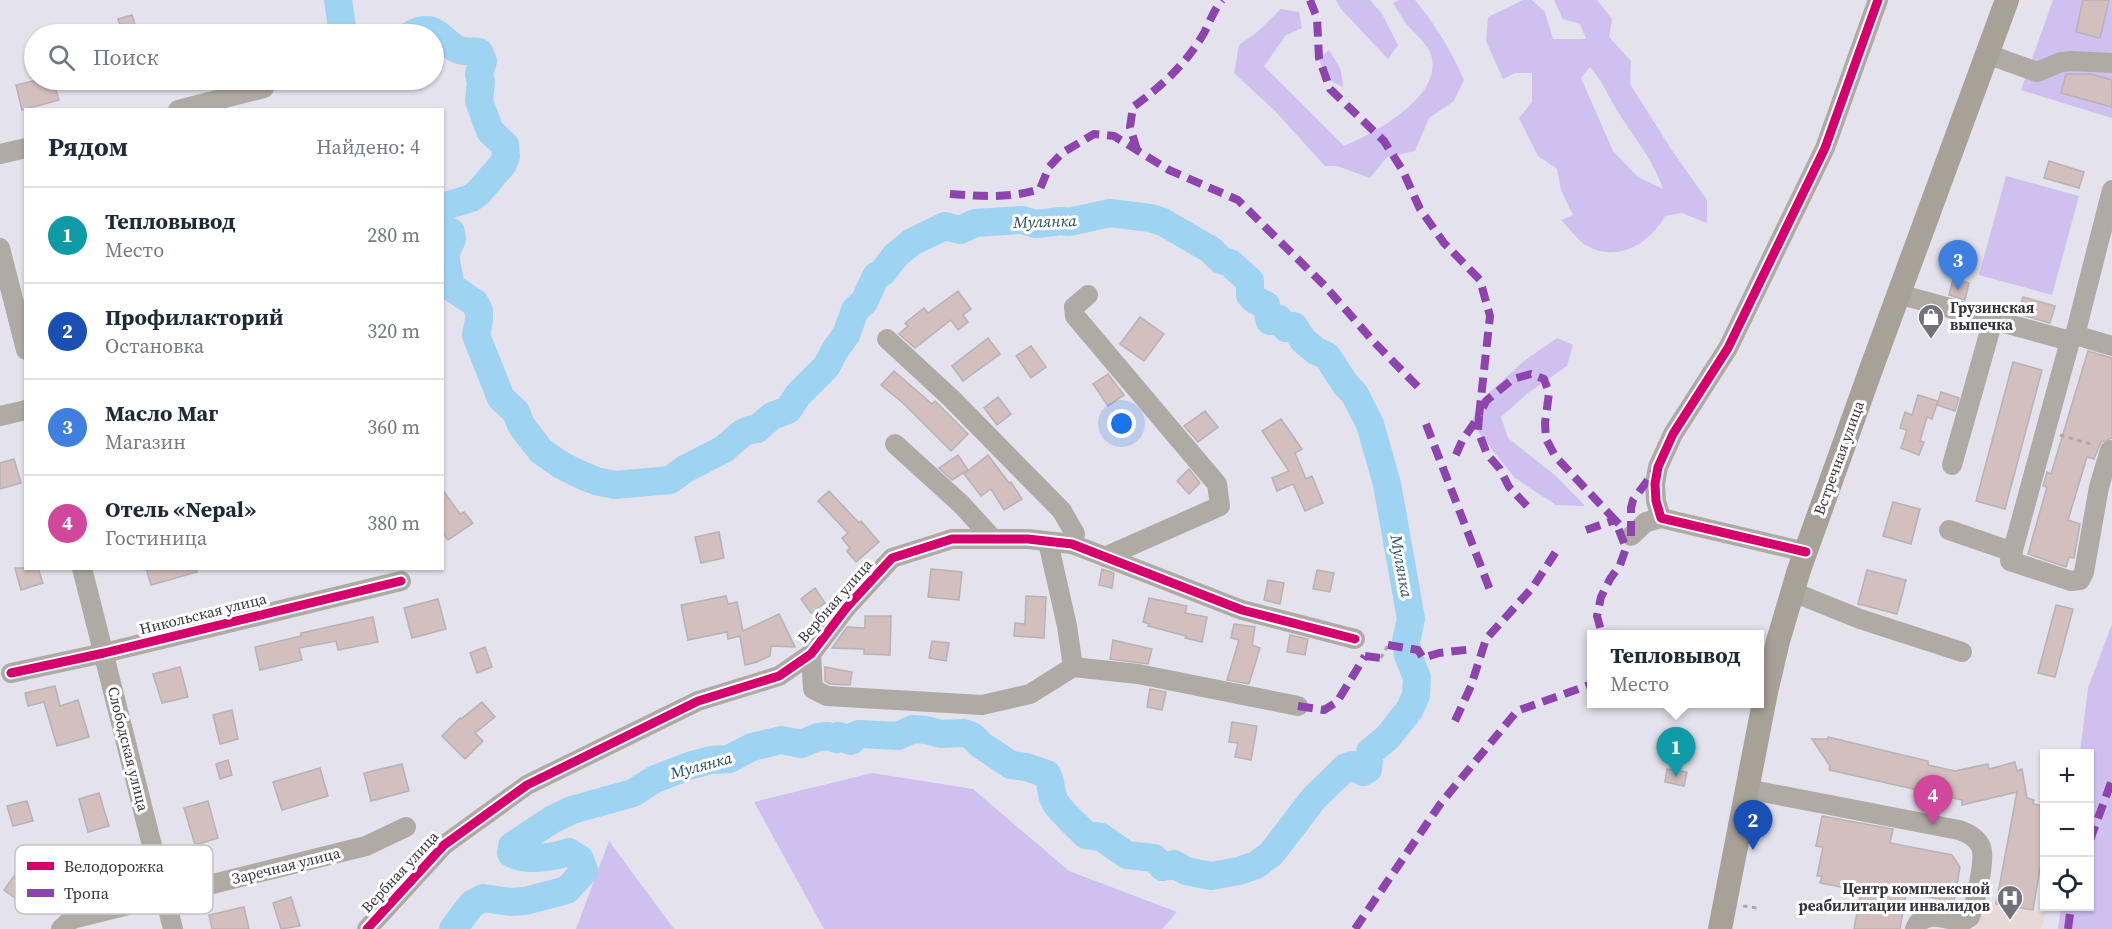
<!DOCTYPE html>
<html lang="ru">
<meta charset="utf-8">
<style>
:root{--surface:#fff;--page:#f6f6f7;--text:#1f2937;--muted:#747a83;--line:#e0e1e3;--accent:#73717a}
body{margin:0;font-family:"Source Serif 4",serif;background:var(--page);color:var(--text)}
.controls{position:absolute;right:18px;bottom:18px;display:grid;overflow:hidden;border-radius:0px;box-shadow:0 2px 4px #0004}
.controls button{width:54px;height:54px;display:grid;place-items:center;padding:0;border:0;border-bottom:2px solid var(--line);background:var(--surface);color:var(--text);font:30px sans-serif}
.you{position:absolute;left:1122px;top:424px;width:21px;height:21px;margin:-15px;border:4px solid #fff;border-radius:50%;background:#1a73e8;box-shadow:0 0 0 9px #1a73e833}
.badge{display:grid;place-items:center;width:39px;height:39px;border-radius:50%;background:var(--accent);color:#fff;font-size:20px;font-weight:700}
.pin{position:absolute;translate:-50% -50px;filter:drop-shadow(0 2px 3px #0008)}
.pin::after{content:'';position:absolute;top:32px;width:21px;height:18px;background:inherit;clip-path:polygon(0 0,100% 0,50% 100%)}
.popup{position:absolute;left:1587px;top:630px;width:177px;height:78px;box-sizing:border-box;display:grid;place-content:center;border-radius:0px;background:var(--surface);filter:drop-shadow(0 2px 4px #0005);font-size:20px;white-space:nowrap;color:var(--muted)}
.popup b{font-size:22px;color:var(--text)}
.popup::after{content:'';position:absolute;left:50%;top:100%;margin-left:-12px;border:12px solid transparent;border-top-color:var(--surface)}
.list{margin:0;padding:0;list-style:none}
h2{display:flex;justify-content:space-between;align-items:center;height:78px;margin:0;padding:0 24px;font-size:26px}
h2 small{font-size:20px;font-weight:400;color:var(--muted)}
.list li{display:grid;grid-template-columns:39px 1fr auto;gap:18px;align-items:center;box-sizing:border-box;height:96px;padding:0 24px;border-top:2px solid var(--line)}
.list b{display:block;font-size:22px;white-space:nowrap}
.list p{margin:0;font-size:20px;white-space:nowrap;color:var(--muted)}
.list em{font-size:20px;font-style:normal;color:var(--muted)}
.icon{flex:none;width:33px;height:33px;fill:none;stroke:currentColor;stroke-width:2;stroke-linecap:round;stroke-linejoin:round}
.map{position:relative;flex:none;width:2112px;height:929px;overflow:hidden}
.search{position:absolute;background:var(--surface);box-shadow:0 2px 4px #0004;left:24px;top:24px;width:420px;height:66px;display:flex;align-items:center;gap:15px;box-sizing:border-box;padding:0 21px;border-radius:33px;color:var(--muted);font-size:22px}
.panel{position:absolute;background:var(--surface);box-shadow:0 2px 4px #0004;left:24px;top:108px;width:420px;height:462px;border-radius:0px}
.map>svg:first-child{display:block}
.medical{fill:#e6d9d7}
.green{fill:#cfc0f0;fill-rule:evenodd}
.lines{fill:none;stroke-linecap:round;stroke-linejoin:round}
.river{stroke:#9ed3f2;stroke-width:28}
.building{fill:#d2bfbe;stroke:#b6b2b5;stroke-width:1.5}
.path{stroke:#aea8a5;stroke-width:3;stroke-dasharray:4.5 4.5;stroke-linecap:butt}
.minor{stroke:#afaaa4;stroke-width:20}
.major{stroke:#a7a198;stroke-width:24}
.quiet{stroke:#8e44ad;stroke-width:8;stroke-dasharray:15 8;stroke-linecap:butt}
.cycleway-casing{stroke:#fff;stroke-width:13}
.cycleway{stroke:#d6006c;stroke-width:9}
.labels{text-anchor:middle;stroke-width:6;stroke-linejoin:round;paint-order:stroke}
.poi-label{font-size:15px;font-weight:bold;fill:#36343c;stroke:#fff;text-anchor:start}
.street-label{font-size:15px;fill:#36343c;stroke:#fff}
.water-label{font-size:16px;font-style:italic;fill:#1f495f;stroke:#fff}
.key{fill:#fff;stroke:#c3c2c4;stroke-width:1.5}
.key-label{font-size:16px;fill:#36343c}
</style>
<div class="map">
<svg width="2112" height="929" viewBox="0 0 2112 929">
<rect width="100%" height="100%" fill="#e4e2ec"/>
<path class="medical" d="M1980 901 2046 913 2041 929H1974Z"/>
<g class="green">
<path d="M1336 0H1370L1382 14 1398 45 1388 59 1341 9Z"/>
<path d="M1399 0H1415C1436 25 1451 51 1464 80L1454 101 1429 118 1415 151 1387 157 1370 178 1337 166H1325L1275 111 1234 73 1239 45 1256 33 1281 9 1299 12 1302 28 1286 35 1264 66 1344 146C1375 133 1444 96 1431 55 1428 43 1412 32 1405 22 1401 16 1397 9 1393 3Z"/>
<path d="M1523 0H1532L1545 12 1553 39H1586L1580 24 1563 19 1554 0H1597L1612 19 1609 37 1631 61 1630 84 1671 149 1707 200V223L1682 213 1665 216C1649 245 1615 264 1584 244 1576 238 1568 227 1561 220L1573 215 1561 190 1557 169 1538 156 1519 118 1532 102V73H1515L1503 79 1486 41 1488 17ZM1590 67C1603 81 1609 99 1620 115 1637 142 1652 158 1663 189L1638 177 1613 151 1581 78Z"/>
<path d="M2053 0H2112V118L2021 90Z"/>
<path d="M1329 50 1341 70 1343 87 1325 78 1319 58Z"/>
<path d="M2006 176 2079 196 2052 295 1979 275Z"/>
<path d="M1557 338 1573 345 1567 366 1528 393 1501 417 1508 438 1556 476 1585 506 1556 505 1515 478 1471 423 1481 400 1524 361Z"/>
<path d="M2112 624V929H2058L2061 907 2090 906V754L2080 753 2088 688Z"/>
<path d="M872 773 973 789 1069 871 1177 912 1162 929H824L754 802Z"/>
<path d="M609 841 674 929H576Z"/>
</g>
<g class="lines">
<g class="river">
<path d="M338 0 343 34"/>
<path d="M412 34C438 21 441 43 459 50 465 52 473 51 479 52L483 61 479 74 481 82 479 101 490 131 505 145 506 156 503 164 478 193 471 198 442 207"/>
<path d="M442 230 451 232 452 239 445 255 451 287 475 303 479 311V320L476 335 501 398 516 412 521 425 541 451 561 465 579 474 596 481 615 485 670 480 685 469 724 449 741 434 749 430 757 429 772 416 788 410 798 395 826 367 835 350 846 335 855 310 864 302 876 276 883 272 896 255 912 242 945 226 960 230 975 223 1022 220 1036 224 1061 221 1069 222 1110 213 1150 218 1163 222 1211 250 1221 260 1230 263 1250 281V295L1255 300 1266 305 1270 321 1279 319 1286 328 1294 326 1303 340 1316 351 1327 356 1346 385 1354 393 1370 424 1387 484 1411 619 1406 641 1408 655 1417 678 1416 695 1410 709 1388 737 1370 752 1368 769 1363 772 1352 765 1346 767 1314 798 1271 854 1256 865 1239 871 1211 876 1186 871 1174 864 1163 867 1154 858 1127 855 1101 837 1086 835C1076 825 1063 814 1055 802 1050 793 1052 783 1047 774L1026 767 1011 765 981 745 972 736 964 733 941 734 926 730 913 729 898 736 859 734 854 736 851 741 839 736 836 739 828 736 818 737 801 744 781 740 752 747 729 759 711 760 692 765 655 779 633 793 572 810 553 819 512 846 511 853C527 862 553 857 569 852L580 859 584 871 567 890 525 901 510 902 483 898 472 904 453 929"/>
</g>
</g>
<g class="building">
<path d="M2083 0H2109L2100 38 2076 32Z"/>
<path d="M132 15 138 34H123L118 19Z"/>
<path d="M2066 74H2091L2112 80V107L2061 93Z"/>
<path d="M37 80H53L59 100 22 110 16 85Z"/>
<path d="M2049 161 2084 172 2079 188 2044 178Z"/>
<path d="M1953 279 1969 283 1965 300 1949 295Z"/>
<path d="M958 291 971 309 963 315 968 322 958 330 951 320 915 348 899 334 908 326 905 323 924 308 928 313Z"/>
<path d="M2023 297 2055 306 2050 323 2018 314Z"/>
<path d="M1140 317 1164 334 1144 361 1120 344Z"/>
<path d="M988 338 1000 354 963 381 952 366Z"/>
<path d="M1031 346 1046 367 1031 378 1016 356Z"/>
<path d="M2088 351 2112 358V438L2101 442 2094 459 2087 457 2068 520 2080 524 2074 558 2069 557 2066 567 2028 554 2047 487 2043 486 2047 472 2051 474Z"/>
<path d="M2013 362 2042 370 2005 509 1976 501Z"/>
<path d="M894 371 932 404 935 401 968 434 951 451 903 403 881 385Z"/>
<path d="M1108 374 1124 395 1108 406 1093 384Z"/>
<path d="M1941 392 1959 398 1955 411 1937 405Z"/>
<path d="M1918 395 1938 401 1932 419 1927 417 1920 441 1924 442 1919 455 1901 448 1907 430 1900 428 1905 412 1912 415Z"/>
<path d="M998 397 1011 414 997 425 984 408Z"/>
<path d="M1205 411 1218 427 1198 442 1184 426Z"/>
<path d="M1281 419 1302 449 1295 453 1306 479 1312 476 1323 503 1305 511 1293 484 1277 491 1272 478 1289 471 1262 431Z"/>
<path d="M958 455 968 470 952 480 939 468Z"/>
<path d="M988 455 1009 483 1011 482 1022 499 1004 510 991 489 981 496 964 474Z"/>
<path d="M14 459 21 483 0 489V463Z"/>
<path d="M1189 469 1200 483 1189 494 1177 481Z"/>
<path d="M442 489 460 514 464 512 473 523 448 540 442 532Z"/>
<path d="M829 491 859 523 861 521 879 542 856 562 847 551 850 548 842 538 848 533 818 501Z"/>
<path d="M1893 502 1920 509 1911 544 1883 536Z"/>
<path d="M719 532 724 558 701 563 695 537Z"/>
<path d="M15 568H38L43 583 21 590Z"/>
<path d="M146 568H196L197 572 151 585Z"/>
<path d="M931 569 962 572 959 600 928 597Z"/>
<path d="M1102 569 1114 573 1112 588 1099 585Z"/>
<path d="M1317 570 1334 573 1330 592 1313 589Z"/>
<path d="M1867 570 1906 580 1897 614 1858 604Z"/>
<path d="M1268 580 1284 583 1280 604 1264 600Z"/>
<path d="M815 588 825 603 811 613 801 599Z"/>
<path d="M726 596 728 604 737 602 743 631 779 614 795 647 771 646 770 656 757 662 745 665 740 636 728 639 727 632 688 640 681 605Z"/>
<path d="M1026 596 1046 597 1044 638 1014 636 1015 623 1025 624Z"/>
<path d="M1149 598 1187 606 1185 613 1207 617 1202 642 1185 638 1186 636 1148 626 1149 624 1143 622Z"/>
<path d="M438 599 446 629 412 638 404 608Z"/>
<path d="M2056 605 2073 609 2055 677 2038 673Z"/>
<path d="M865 616H891L890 655 864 654V649L832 648 847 627 865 628Z"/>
<path d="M373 617 378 642 338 650 336 641 299 648 302 660 260 670 255 647 301 636V633Z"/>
<path d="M1234 624 1255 627 1252 645 1260 648 1249 684 1227 680 1239 640 1231 638Z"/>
<path d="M1290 635 1308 639 1305 655 1287 652Z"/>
<path d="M1113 640 1152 649 1148 664 1110 659Z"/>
<path d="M932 641 949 643 946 661 929 658Z"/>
<path d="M485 647 492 667 477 673 470 653Z"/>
<path d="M180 667 188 697 162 703 153 674Z"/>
<path d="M825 667 852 672 850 685 830 684 825 681Z"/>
<path d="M55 686 60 706 78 700 89 737 57 746 44 702 28 706 25 693Z"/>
<path d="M1150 689 1166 692 1162 710 1147 707Z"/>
<path d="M482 702 495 717 475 733 483 741 465 759 442 736 460 718 461 719Z"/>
<path d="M232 710 238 739 220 744 213 715Z"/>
<path d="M1232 722 1257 726 1251 760 1235 757 1238 743 1229 742Z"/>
<path d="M1828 737 1928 761V765L1955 771 1988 764 1989 769 2015 762 2017 771 2022 769 2027 798 2034 800 2033 804 2044 806V845L2033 910 1996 904 2017 792 1962 805V800L1829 770 1830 766 1812 739H1827Z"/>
<path d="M228 760 232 775 220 779 216 764Z"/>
<path d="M402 764 409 791 371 801 364 773Z"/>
<path d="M320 768 328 796 282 810 273 782Z"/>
<path d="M1667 769 1687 772 1684 786 1665 782Z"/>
<path d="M99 793 109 826 88 832 79 799Z"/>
<path d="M27 801 33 821 13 826 7 806Z"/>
<path d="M208 801 218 838 195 845 184 808Z"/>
<path d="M1822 816 1893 829 1890 843 1952 855 1960 867 1953 908 1939 905 1940 899 1906 893 1900 929H1854L1861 891 1820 883 1822 876H1817L1823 847 1816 846Z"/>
<path d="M97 858 102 878 68 887 62 867Z"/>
<path d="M22 865 44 881 26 906 4 890Z"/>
<path d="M291 897 300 926 281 929 273 903Z"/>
<path d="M244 907 249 929H212L209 915Z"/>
</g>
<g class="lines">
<g class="path">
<path d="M2060 435 2094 445"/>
<path d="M1381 658 1388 645"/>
<path d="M1743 906 1757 908"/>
</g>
<g class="minor">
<path d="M1987 54 2037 72 2061 62 2072 61 2112 63"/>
<path d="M178 110 264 88"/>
<path d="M0 154 26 148"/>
<path d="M0 248 26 350"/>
<path d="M1898 294 2070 341"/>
<path d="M1088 295 1074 307 1075 316 1217 484 1220 506 1105 557"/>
<path d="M2075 335 2112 346"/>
<path d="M887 339 952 399 1062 511 1075 534 1072 544"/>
<path d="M0 416 26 410"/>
<path d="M895 444 962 505 993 539"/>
<path d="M2110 450 2099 487 2084 572 2080 580 2071 581 2010 561 2070 341 2075 335 2112 190"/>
<path d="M1952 465 1993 320"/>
<path d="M1661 518 1656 501 1655 484 1658 467 1673 434 1728 348 1825 148 1878 0"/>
<path d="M1949 530 2013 552"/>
<path d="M1631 536 1646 522 1661 518 1806 552"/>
<path d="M1048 542 1067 626 1073 667"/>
<path d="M82 568 173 929"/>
<path d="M1793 592 1860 619 1962 652"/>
<path d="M811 654 813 689 827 696 982 705 1030 694 1073 667 1138 674 1298 706"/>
<path d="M11 673 104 653 401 581"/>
<path d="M1747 789 1959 830C1968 833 1977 838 1981 847 1986 860 1975 903 1970 917L1962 922C1946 919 1922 909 1915 929"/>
<path d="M61 929 72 919 366 846 406 827"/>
<path d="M367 929 444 845 527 785 698 701 779 676 811 654 847 607 892 558 952 539H1028L1072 544 1242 610 1355 639"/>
</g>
<path class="major" d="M1720 929 1766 692 1778 641 1799 570 1870 372 2007 0"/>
<g class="quiet">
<path d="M1310 0 1317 18 1319 58 1330 89 1384 141 1403 171 1420 209 1444 243 1480 280 1490 316 1479 416 1462 441 1455 457"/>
<path d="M1137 150 1130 127 1133 107C1162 86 1186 64 1204 33 1210 21 1214 10 1222 0"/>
<path d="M950 194C981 196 1009 199 1040 189L1049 167 1062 153 1094 134 1114 136 1169 170 1238 200 1325 286 1374 342 1423 392"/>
<path d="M1426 424 1490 590"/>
<path d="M1527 506 1509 487 1500 469 1487 454 1478 431 1479 416 1486 401 1513 379 1531 374 1544 379 1549 393 1545 423 1546 439 1555 456 1615 520 1626 548 1620 565 1610 579 1601 597 1597 616 1602 634"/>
<path d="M1586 530 1615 520 1619 524"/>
<path d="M1631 536V508L1633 500 1654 472"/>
<path d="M1388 645 1418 650 1423 658 1439 653 1474 649"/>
<path d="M1365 656 1381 658"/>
<path d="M1298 706 1324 710 1337 702 1365 656"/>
<path d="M1455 721 1471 686 1486 639 1533 587 1559 547"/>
<path d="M2090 840 2112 780"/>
<path d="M1355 929 1441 803 1517 711 1592 684"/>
<path d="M2068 929 2071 906"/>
</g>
<g class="cycleway-casing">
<g id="cycleway">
<path d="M1806 552 1661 518 1656 501 1655 484 1658 467 1673 434 1728 348 1825 148 1878 0"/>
<path d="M11 673 104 653 401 581"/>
<path d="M367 929 444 845 527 785 698 701 779 676 811 654 847 607 892 558 952 539H1028L1072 544 1242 610 1355 639"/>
</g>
</g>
<use href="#cycleway" class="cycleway"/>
</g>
<defs>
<g id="shop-pin" transform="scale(1.35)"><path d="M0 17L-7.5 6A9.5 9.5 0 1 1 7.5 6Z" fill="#73717a" stroke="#fff"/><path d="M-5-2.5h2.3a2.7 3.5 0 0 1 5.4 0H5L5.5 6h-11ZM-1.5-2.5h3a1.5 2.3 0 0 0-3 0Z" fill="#fff"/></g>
<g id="hospital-pin" transform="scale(1.35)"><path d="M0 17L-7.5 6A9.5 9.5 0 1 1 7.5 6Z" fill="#73717a" stroke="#fff"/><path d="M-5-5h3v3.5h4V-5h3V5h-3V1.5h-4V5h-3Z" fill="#fff"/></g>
</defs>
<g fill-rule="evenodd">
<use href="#shop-pin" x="1931" y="317"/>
<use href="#hospital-pin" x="2010" y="898"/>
</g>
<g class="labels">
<g class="poi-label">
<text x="1950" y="313">Грузинская<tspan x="1950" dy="17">выпечка</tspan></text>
<text x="1990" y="894" text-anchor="end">Центр комплексной<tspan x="1990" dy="17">реабилитации инвалидов</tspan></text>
</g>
<g class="street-label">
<text transform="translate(1839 458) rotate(-70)" y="5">Встречная улица</text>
<text transform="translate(835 601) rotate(-49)" y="5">Вербная улица</text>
<text transform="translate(203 614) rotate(-14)" y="5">Никольская улица</text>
<text transform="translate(128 749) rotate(76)" y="5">Слободская улица</text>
<text transform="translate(286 866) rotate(-14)" y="5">Заречная улица</text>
<text transform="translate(400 872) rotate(-47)" y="5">Вербная улица</text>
</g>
<g class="water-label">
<text transform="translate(1045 221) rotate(-2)" y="6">Мулянка</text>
<text transform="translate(1402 566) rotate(80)" y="6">Мулянка</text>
<text transform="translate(701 765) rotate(-15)" y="6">Мулянка</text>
</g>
</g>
<rect x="15" y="845" width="198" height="69" rx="9" class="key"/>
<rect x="27" y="862" width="27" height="8" fill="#d6006c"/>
<rect x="27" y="889" width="27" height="8" fill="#8e44ad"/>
<g class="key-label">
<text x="64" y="872">Велодорожка</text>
<text x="64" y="899">Тропа</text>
</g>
</svg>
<div class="controls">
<button>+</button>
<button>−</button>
<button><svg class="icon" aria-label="locate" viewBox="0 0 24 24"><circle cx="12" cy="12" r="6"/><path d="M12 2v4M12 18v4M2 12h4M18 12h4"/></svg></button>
</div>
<div class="you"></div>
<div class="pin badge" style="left:1676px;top:777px;background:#0f9aa8">1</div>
<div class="popup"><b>Тепловывод</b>Место</div>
<div class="pin badge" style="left:1753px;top:850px;background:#1a4fb4">2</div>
<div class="pin badge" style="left:1958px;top:290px;background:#3f7fe0">3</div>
<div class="pin badge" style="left:1933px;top:825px;background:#d1479c">4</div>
<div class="search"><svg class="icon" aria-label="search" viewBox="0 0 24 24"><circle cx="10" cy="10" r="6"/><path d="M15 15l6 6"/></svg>Поиск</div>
<section class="panel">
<h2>Рядом<small>Найдено: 4</small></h2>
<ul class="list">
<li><span class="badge" style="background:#0f9aa8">1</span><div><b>Тепловывод</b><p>Место</p></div><em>280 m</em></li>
<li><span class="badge" style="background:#1a4fb4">2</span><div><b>Профилакторий</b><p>Остановка</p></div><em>320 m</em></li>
<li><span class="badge" style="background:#3f7fe0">3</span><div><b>Масло Маг</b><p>Магазин</p></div><em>360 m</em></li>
<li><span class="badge" style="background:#d1479c">4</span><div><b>Отель «Nepal»</b><p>Гостиница</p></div><em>380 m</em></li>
</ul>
</section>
</div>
